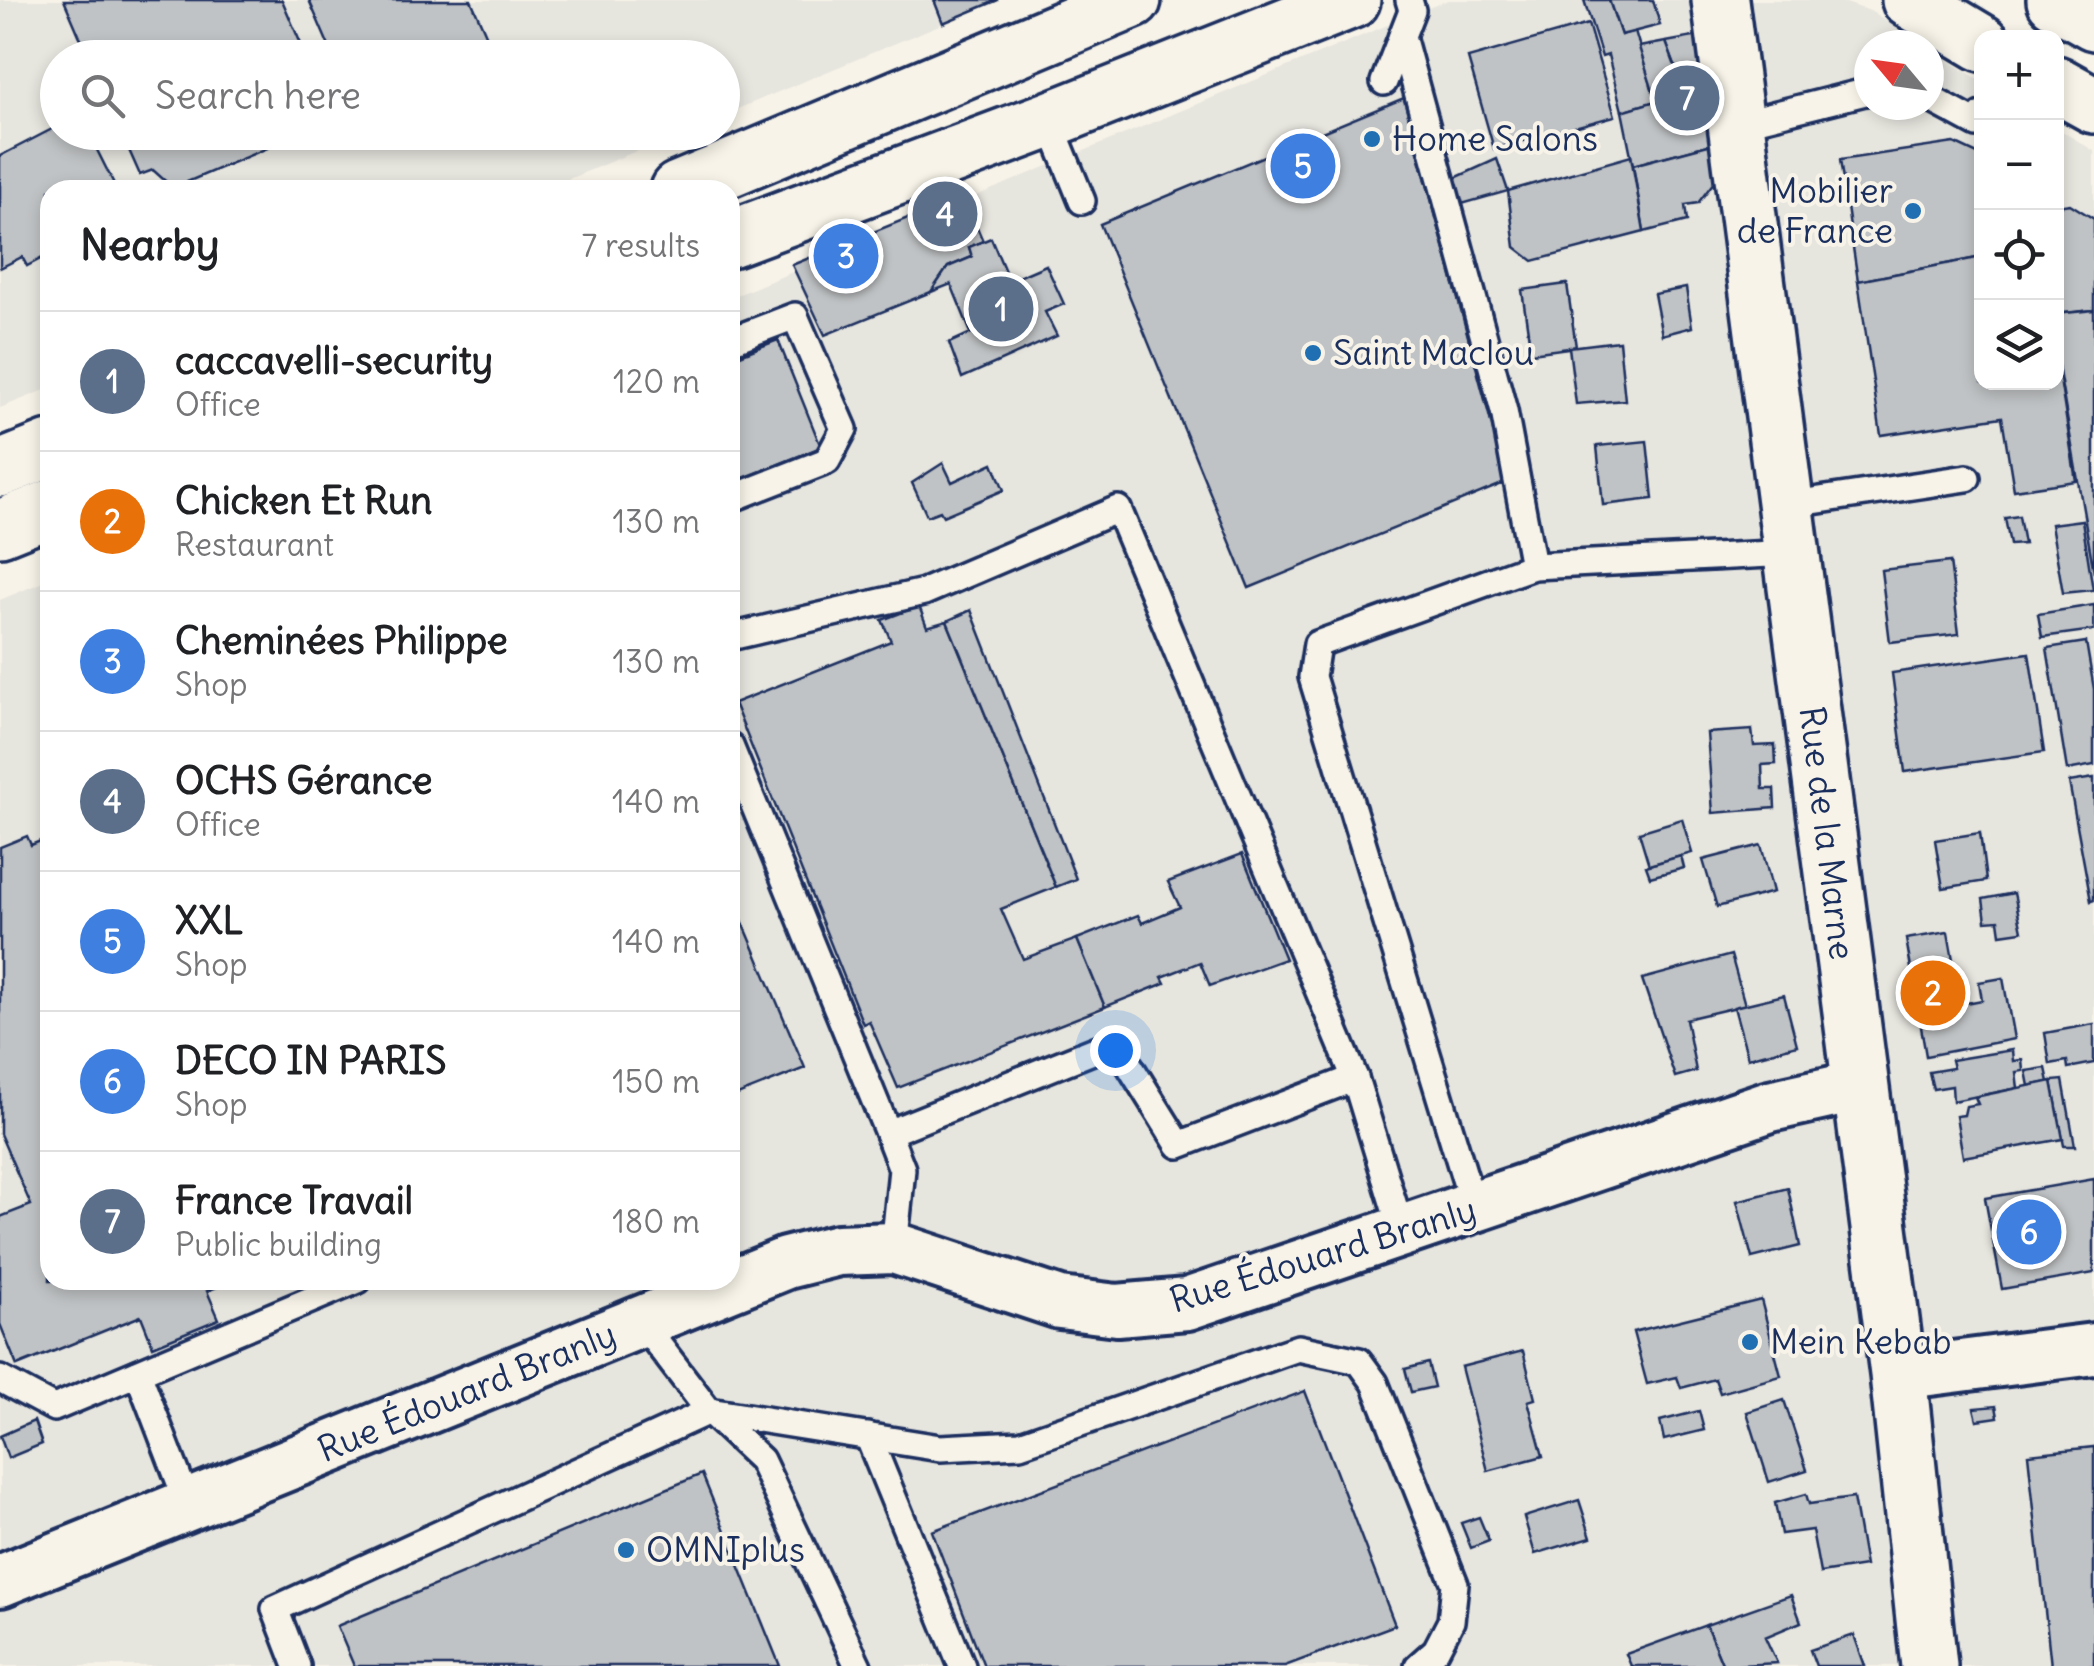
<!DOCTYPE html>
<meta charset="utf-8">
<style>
:root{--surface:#fff;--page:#f2f2f2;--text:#202124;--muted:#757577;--line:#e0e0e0;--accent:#1f6fb2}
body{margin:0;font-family:Delius,sans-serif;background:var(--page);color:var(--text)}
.controls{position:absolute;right:30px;top:30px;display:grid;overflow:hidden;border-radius:20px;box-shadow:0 5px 15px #0003}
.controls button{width:90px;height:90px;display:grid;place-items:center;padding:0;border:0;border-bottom:2px solid var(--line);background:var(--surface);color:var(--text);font:50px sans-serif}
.compass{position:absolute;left:1854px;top:30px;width:90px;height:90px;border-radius:50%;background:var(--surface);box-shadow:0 5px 15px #0003;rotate:299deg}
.you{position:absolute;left:1115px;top:1050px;width:35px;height:35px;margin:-25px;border:8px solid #fff;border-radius:50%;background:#1a73e8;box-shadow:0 0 0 15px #1a73e833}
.badge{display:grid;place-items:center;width:65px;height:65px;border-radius:50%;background:var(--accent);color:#fff;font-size:32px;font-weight:700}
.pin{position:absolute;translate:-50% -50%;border:5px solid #fff;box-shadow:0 2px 10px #0006}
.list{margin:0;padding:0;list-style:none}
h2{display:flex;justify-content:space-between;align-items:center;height:130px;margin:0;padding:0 40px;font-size:42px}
h2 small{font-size:32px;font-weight:400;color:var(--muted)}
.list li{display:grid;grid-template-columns:65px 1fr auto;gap:30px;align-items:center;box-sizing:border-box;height:140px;padding:0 40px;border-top:2px solid var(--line)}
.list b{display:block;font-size:38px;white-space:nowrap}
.list p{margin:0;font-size:32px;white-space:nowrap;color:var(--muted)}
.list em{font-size:32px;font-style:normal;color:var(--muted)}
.icon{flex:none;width:55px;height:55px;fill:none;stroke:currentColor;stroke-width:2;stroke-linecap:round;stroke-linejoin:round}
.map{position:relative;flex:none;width:2094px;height:1666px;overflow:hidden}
.search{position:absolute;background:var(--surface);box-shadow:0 5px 15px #0003;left:40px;top:40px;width:700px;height:110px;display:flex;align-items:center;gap:25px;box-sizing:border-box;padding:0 35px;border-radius:55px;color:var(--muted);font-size:38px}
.panel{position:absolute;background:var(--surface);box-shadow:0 5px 15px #0003;left:40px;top:180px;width:700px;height:1110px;border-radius:30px}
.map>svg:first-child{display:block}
.built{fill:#e6e5de}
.building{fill:#c0c3c5;stroke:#1b2f5e;stroke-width:2.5}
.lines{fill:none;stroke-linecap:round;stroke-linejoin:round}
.service-casing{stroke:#1b2f5e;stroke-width:32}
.minor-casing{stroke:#1b2f5e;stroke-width:58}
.tertiary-casing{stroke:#1b2f5e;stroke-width:62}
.secondary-casing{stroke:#1b2f5e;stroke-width:62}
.primary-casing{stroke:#1b2f5e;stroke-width:62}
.service{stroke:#f7f3e8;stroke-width:25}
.minor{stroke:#f7f3e8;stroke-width:50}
.tertiary{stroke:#f7f3e8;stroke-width:55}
.secondary{stroke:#f7f3e8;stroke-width:55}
.primary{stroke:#f7f3e8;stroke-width:55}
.poi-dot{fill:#1f6fb2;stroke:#f7f3e8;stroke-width:4}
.labels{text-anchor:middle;stroke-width:8;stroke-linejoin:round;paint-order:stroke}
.poi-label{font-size:35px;fill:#1b2f5e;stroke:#f7f3e8;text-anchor:start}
.street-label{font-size:35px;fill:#1b2f5e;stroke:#f7f3e8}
</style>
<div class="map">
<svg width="2094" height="1666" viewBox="0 0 2094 1666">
<rect width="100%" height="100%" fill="#f7f3e8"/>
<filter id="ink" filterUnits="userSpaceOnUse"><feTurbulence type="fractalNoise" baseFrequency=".01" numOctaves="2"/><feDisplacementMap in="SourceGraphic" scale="20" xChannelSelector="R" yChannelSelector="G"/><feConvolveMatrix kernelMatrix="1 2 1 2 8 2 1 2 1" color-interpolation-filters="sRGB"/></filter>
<g filter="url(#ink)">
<g class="built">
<path d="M0 0H999L723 115 722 58H58V132L680 133 542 190H50V388L0 408Z"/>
<path d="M1448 0H1837L1870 11 1925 45H1869V105H1929V48L1981 81 1982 382H2056L2057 128 2094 151V1666H0V600L50 579V1280H730V298Z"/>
</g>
<g class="building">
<path d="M64 0H282L307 58H89Z"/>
<path d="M309 0H471L495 55 334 58Z"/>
<path d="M934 0H998L943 23Z"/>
<path d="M1584 0H1609L1621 35 1635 31 1656 101 1622 111 1608 55 1602 57Z"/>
<path d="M1609 0H1653L1660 25 1621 35Z"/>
<path d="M1588 24 1615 116 1494 149 1468 58Z"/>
<path d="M1699 36 1712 144 1633 165 1622 111 1679 94 1678 74 1666 42Z"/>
<path d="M1666 42 1678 74 1679 94 1656 101 1639 47Z"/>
<path d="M1404 98 1507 482 1249 588 1100 224Z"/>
<path d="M58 126V132H88L117 190H50V254L27 266 22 257 0 268V156Z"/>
<path d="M121 132H305L173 188 153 170 140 175Z"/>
<path d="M1954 143 1982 156V257L1858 281 1840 160Z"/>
<path d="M1712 144 1717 178 1698 203 1685 205 1687 221 1644 232 1633 165Z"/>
<path d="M1631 156 1644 232 1533 261 1515 247 1508 191Z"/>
<path d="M1497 159 1508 191 1462 204 1455 178Z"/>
<path d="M957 198 968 220 973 218 983 241 969 247 972 257 948 267 931 292 825 335 792 265Z"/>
<path d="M2070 204 2094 219V310L2056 314V206Z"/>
<path d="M991 238 1009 281 1046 265 1064 304 1045 312 1057 336 962 378 949 343 971 333 951 284 931 292 948 267 972 257 969 247Z"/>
<path d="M1982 257V382H2056V354L2076 481 2014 490 2002 417 1881 435 1858 281Z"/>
<path d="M1567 284 1576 347 1531 353 1522 290Z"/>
<path d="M1686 288 1692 327 1662 335 1654 294Z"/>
<path d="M2094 310V573L2056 354V314Z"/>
<path d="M778 340 821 447 735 482 730 470V359Z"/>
<path d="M1619 341 1625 400 1576 404 1569 347Z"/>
<path d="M1647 441 1653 499 1603 505 1597 446Z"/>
<path d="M943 463 952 482 993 463 1004 490 943 516 940 511 927 516 912 483Z"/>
<path d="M2019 516 2024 544 2010 545 2005 518Z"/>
<path d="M2082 520 2093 590 2063 593 2051 524Z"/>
<path d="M1950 562 1959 634 1890 642 1881 570Z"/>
<path d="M2094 605V630L2042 637 2038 614Z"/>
<path d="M919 606 927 627 947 621 1056 887 1001 909 1023 959 1077 939 1105 1007 898 1088 869 1021 863 1024 734 703 891 641 882 620Z"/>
<path d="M971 610 1076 879 1056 887 947 621Z"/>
<path d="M2086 642 2094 689V765L2067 770 2047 648Z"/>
<path d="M2029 653 2044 752 1905 772 1892 673Z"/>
<path d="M1752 730 1754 746 1775 745 1776 764 1762 765 1763 789H1774L1775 808 1713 813 1707 733Z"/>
<path d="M2094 778V900L2091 901 2069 782Z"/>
<path d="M1682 819 1692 853 1649 865 1639 832Z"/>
<path d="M1980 833 1986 881 1943 888 1935 840Z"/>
<path d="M27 836 31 845 50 837V1280H234L207 1291 219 1319 153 1346 141 1316 17 1366 0 1324V1217L31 1205 0 1134V847Z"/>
<path d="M1761 845 1773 892 1717 907 1703 860Z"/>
<path d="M1242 854 1285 959 1210 986 1200 962 1162 977 1165 983 1105 1007 1077 939 1138 915 1142 923 1180 907 1168 882Z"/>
<path d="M1681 856 1684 868 1650 877 1646 866Z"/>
<path d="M730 892 805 1068 730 1098Z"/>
<path d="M2014 893 2022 931 2001 934 1999 920 1986 921 1983 899Z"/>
<path d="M1948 932 1961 1004 1982 1000 1979 982 2003 978 2014 1039 1926 1056 1906 939Z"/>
<path d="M1731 955 1745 1005 1686 1019 1696 1071 1675 1077 1642 979Z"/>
<path d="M1784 995 1797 1045 1748 1058 1734 1007Z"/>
<path d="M2094 1024V1063L2068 1068 2067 1061 2050 1064 2045 1033Z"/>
<path d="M2012 1050 2013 1061 2022 1060 2023 1071 2016 1072 2018 1088 1953 1101 1952 1086 1933 1089 1929 1072 1953 1068 1951 1060Z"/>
<path d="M2046 1068 2049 1082 2029 1086 2026 1071Z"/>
<path d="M2063 1080 2075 1146H2064L2052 1081Z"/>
<path d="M2052 1081 2063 1139 1963 1157 1956 1116 1964 1115 1966 1106 1978 1104 1975 1097Z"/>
<path d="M2094 1179V1273L2002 1289 1985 1198Z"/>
<path d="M1788 1188 1800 1246 1752 1258 1737 1201Z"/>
<path d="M1761 1300 1781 1376 1720 1393 1715 1379 1681 1388 1677 1377 1647 1384 1633 1332Z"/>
<path d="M1523 1351 1535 1399 1528 1401 1543 1456 1488 1471 1461 1367Z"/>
<path d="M1428 1363 1434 1387 1411 1392 1405 1369Z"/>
<path d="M1305 1391 1395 1625 1285 1666H984L932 1531Z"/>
<path d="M1784 1400 1807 1470 1769 1482 1747 1412Z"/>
<path d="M1996 1406 1998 1417 1977 1420 1974 1408Z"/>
<path d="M1699 1411 1704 1430 1664 1440 1660 1421Z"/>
<path d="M34 1421 42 1444 8 1458 0 1436Z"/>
<path d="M2094 1447V1666H2051L2028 1454Z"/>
<path d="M702 1474 780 1666H354L337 1626Z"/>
<path d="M1806 1494 1809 1504 1853 1498 1865 1566 1820 1573 1812 1530 1781 1534 1775 1503Z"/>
<path d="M1579 1500 1591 1537 1535 1554 1524 1517Z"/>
<path d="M1479 1517 1489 1541 1471 1548 1461 1523Z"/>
<path d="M1791 1595 1801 1622 1765 1637 1777 1663 1723 1666 1706 1625Z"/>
<path d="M1706 1625 1723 1666H1631L1626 1654Z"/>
<path d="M1854 1635 1865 1666H1816L1810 1650Z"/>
</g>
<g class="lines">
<g class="service-casing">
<g id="service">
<path d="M1402 36 1504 411 1533 566"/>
<path d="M1384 82 1412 10 1409 0"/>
<path d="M1929 98 1977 124 1982 115"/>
<path d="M1049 120 1082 201"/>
<path d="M1737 124 1869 91"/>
<path d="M730 341 795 316 844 429 827 461 730 499"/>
<path d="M1786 505 1967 478"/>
<path d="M730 637 924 592 1118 509 1355 1078 1402 1232"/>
<path d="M730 746 888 1133 1115 1042 1179 1145 1355 1078"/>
<path d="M888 1133 902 1169 894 1248"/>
<path d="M1474 1208 1312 677 1317 644 1533 566 1792 553"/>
<path d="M640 1321 709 1411 761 1460 858 1666"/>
<path d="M138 1373 189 1506"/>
<path d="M0 1379 54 1408 358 1280"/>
<path d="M868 1436 962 1666"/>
<path d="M297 1666 275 1609 709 1411 940 1448 1020 1444 1298 1348 1359 1361 1375 1383 1455 1584 1451 1621 1436 1650 1418 1666"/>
</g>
</g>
<g class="minor-casing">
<g id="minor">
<path d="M1898 1374 2094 1349"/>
<path d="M0 1581 786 1263 838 1250 894 1248 1060 1303 1117 1310 1187 1304 1770 1106 1860 1086"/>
</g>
</g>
<g class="tertiary-casing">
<path id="tertiary" d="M1720 0 1898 1374 1929 1666"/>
</g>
<g class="secondary-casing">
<g id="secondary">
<path d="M678 190 1133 0"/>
<path d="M730 239 1049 120 1352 0"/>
<path d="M0 469 50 449"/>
<path d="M0 528 50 508"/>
</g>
</g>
<g class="primary-casing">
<g id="primary">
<path d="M1910 0 1982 43"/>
<path d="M2055 0 2094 22"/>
<path d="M2056 84 2094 105"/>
</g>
</g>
<use href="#service" class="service"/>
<use href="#minor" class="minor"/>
<use href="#tertiary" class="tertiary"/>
<use href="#secondary" class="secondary"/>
<use href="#primary" class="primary"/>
</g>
</g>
<g class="poi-dot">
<circle cx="1372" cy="139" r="10"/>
<circle cx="1913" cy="211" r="10"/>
<circle cx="1313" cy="353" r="10"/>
<circle cx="1750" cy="1342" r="10"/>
<circle cx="626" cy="1550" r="10"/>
</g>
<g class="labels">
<g class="poi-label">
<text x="1392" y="151">Home Salons</text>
<text x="1893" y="203" text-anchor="end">Mobilier<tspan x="1893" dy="40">de France</tspan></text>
<text x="1333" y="365">Saint Maclou</text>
<text x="1770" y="1354">Mein Kebab</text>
<text x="646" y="1562">OMNIplus</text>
</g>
<g class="street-label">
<text transform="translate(1827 833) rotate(83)" y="12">Rue de la Marne</text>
<text transform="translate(1323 1255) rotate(-17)" y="12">Rue Édouard Branly</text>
<text transform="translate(467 1392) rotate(-22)" y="12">Rue Édouard Branly</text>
</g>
</g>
</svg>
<div class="controls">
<button>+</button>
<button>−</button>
<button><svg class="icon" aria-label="locate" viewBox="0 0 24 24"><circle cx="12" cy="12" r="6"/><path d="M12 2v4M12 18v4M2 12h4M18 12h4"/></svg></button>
<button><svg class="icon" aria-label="layers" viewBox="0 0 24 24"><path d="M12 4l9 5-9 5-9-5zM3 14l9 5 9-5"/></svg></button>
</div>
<svg class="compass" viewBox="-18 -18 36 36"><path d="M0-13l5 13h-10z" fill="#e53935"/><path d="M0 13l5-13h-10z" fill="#757577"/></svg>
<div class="you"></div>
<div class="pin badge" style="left:1001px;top:309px;background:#5c6f8a">1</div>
<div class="pin badge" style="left:1933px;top:993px;background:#e8710a">2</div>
<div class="pin badge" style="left:846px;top:256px;background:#3f7fe0">3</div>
<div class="pin badge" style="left:945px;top:214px;background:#5c6f8a">4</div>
<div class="pin badge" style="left:1303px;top:166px;background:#3f7fe0">5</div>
<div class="pin badge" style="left:2029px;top:1232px;background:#3f7fe0">6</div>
<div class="pin badge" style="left:1687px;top:98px;background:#5c6f8a">7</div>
<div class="search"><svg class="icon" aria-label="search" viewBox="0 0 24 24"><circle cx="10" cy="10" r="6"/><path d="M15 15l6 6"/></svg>Search here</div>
<section class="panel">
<h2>Nearby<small>7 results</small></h2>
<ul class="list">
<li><span class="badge" style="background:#5c6f8a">1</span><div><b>caccavelli-security</b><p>Office</p></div><em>120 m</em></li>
<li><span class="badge" style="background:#e8710a">2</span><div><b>Chicken Et Run</b><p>Restaurant</p></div><em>130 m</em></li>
<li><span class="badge" style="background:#3f7fe0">3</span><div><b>Cheminées Philippe</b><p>Shop</p></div><em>130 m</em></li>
<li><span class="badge" style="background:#5c6f8a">4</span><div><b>OCHS Gérance</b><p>Office</p></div><em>140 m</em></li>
<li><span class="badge" style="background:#3f7fe0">5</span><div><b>XXL</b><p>Shop</p></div><em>140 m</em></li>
<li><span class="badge" style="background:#3f7fe0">6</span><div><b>DECO IN PARIS</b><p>Shop</p></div><em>150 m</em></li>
<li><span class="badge" style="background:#5c6f8a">7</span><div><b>France Travail</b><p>Public building</p></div><em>180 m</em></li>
</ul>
</section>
</div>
